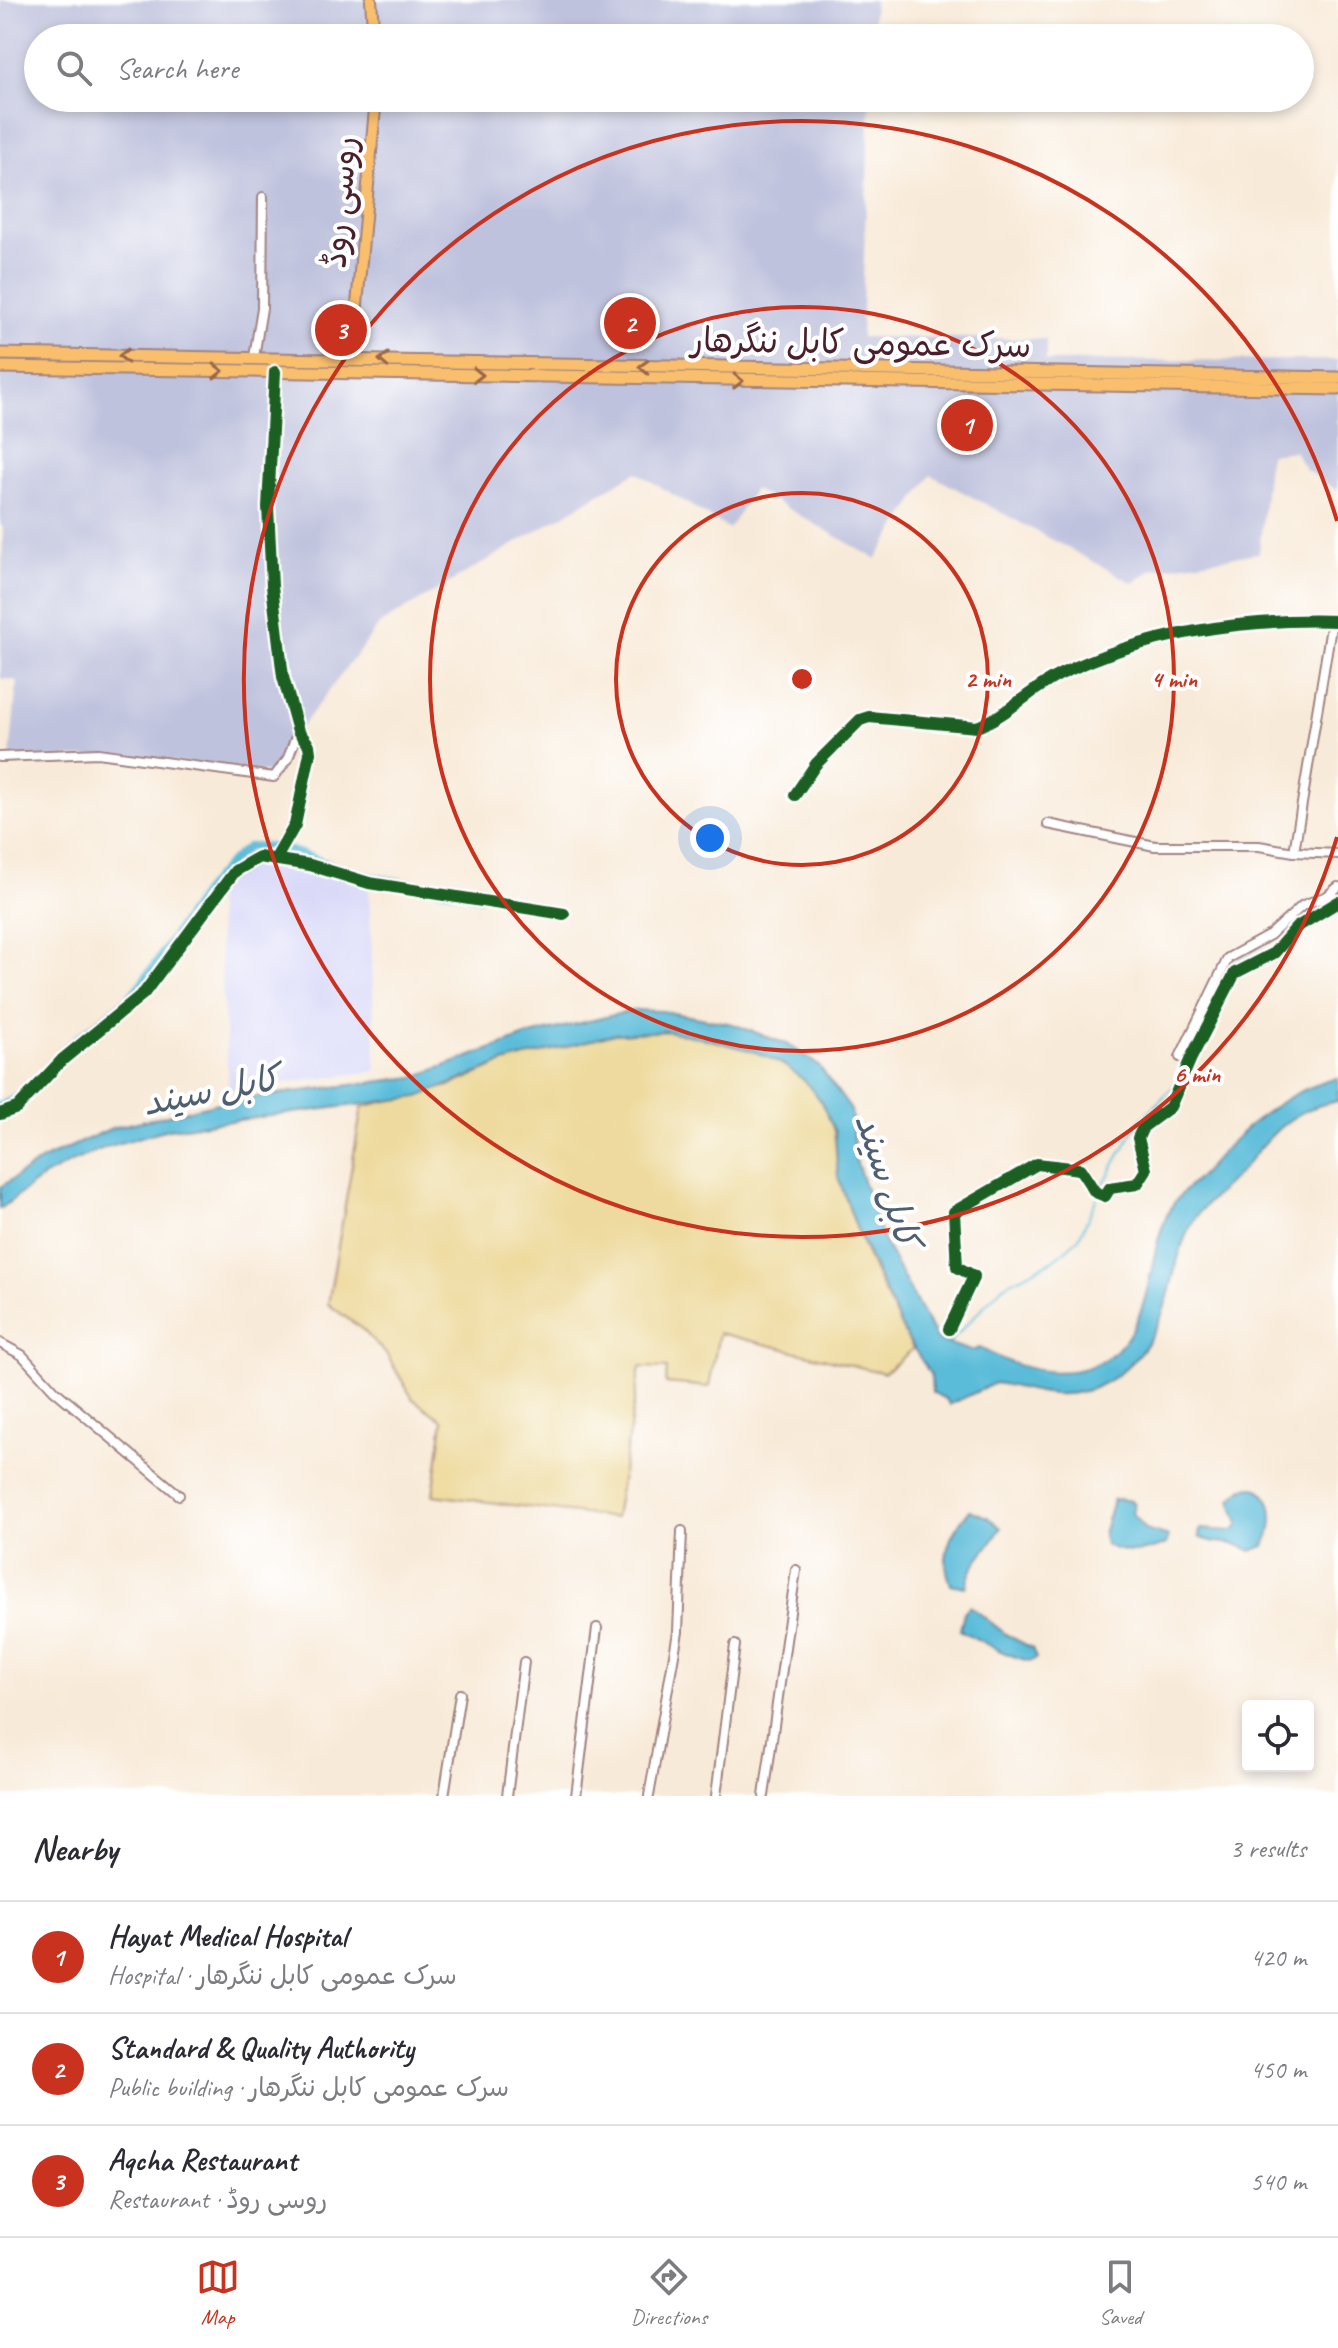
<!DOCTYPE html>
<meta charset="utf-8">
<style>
:root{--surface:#fff;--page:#f7f7f7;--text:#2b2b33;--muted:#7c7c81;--line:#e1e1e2;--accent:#c8321e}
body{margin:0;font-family:Caveat,"Playpen Sans Arabic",sans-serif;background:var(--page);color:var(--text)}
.controls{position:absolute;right:24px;bottom:24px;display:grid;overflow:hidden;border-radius:8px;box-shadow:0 4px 12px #0003}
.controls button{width:72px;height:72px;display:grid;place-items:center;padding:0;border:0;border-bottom:2px solid var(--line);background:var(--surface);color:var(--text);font:40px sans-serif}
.you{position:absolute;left:710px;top:838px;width:28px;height:28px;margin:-20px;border:6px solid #fff;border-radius:50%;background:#1a73e8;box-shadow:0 0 0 12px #1a73e833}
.badge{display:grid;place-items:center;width:52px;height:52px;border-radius:50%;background:var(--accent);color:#fff;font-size:26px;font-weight:700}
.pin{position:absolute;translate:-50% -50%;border:4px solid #fff;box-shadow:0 2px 8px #0006}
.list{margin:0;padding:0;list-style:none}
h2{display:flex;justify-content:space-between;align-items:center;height:104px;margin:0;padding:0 32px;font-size:34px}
h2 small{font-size:26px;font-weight:400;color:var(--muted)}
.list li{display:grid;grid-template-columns:52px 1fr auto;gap:24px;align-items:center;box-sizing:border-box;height:112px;padding:0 32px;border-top:2px solid var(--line)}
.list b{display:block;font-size:30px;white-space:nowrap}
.list p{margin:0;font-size:26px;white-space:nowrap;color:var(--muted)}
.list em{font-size:26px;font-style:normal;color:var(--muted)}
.icon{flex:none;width:44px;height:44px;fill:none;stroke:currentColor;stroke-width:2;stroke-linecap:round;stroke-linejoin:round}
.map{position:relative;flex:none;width:1338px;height:1796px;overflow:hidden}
.search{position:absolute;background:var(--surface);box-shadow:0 4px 12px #0003;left:24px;right:24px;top:24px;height:88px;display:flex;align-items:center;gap:20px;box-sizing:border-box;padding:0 28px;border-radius:44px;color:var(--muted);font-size:30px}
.sheet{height:440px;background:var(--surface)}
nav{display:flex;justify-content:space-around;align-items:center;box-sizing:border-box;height:112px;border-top:2px solid var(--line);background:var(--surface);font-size:22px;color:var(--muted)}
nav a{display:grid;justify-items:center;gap:4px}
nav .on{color:var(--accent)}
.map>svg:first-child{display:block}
.built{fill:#d7d7f8}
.industrial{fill:#bfc2dd}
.sand{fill:#eeda9e;stroke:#9c7c64;stroke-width:2}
.water{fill:#5abcd9;stroke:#526e82;stroke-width:2}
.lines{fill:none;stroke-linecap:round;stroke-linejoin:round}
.stream{stroke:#5abcd9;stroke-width:2}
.canal{stroke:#5abcd9;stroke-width:8}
.minor-casing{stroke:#a18482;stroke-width:12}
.major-casing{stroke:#a18482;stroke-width:14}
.highway-casing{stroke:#a18482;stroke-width:15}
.minor{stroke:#fff;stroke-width:8}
.major{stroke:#f9bf6d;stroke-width:10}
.highway{stroke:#f9bf6d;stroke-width:11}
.cycleway-casing{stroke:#fff;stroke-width:17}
.cycleway{stroke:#1b5e20;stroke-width:12}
.oneway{stroke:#996749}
.ring{fill:none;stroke:#c8321e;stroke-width:4}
.labels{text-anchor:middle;stroke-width:8;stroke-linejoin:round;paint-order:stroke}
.street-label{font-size:34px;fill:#4a1f2b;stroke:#fff}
.water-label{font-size:36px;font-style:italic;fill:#505e71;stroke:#fff}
.centre{fill:#c8321e;stroke:#fff;stroke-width:4}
.ring-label{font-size:24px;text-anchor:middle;font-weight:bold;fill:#c8321e;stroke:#fff;stroke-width:8;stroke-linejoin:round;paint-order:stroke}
</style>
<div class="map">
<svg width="1338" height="1796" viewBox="0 0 1338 1796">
<rect width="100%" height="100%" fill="#fff"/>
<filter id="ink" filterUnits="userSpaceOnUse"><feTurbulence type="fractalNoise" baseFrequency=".0125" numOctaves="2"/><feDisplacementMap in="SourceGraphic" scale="16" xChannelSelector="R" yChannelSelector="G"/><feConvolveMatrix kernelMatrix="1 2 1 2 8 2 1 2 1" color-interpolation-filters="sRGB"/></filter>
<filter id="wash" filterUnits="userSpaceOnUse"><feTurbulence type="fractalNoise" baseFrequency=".006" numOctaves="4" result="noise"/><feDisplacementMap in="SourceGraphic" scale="32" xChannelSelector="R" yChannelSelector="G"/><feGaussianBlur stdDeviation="1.8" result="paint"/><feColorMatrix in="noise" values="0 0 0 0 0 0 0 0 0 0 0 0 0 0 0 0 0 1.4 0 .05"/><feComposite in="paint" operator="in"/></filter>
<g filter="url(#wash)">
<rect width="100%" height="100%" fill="#f8ead8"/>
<path class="built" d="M259 857 292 862 369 883 376 1071 229 1090 216 894 235 871Z"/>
<path class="industrial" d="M0 0H874L872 38H38V98H870L861 337 1046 339V361L1338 360V491L1306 470 1294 451 1269 454 1259 553 1152 569 1133 583 931 475 876 559 754 489 729 529 636 472 380 624 298 731 279 774 125 756 10 758 17 681 0 678 3 527 0 525Z"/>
<path class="sand" d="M667 1031C727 1042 807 1054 831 1120 838 1140 834 1161 840 1180 857 1239 884 1296 913 1349L884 1373 719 1333 709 1387 666 1383 667 1368 640 1367 615 1518 433 1495 443 1421 413 1399 387 1355 363 1330 328 1304 362 1107 450 1086 503 1063 578 1041 615 1034Z"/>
<g class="water">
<path d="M635 1010 662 1011 733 1024 789 1045 819 1066 851 1110 855 1157 883 1240 937 1340 971 1351 980 1348C1044 1384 1117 1386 1143 1305 1153 1274 1154 1240 1169 1211 1178 1194 1193 1184 1206 1170 1244 1127 1280 1093 1338 1078V1101C1294 1108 1273 1131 1246 1165 1228 1188 1202 1202 1189 1228 1179 1249 1175 1271 1169 1293 1155 1346 1115 1397 1055 1394 1034 1393 1016 1386 995 1383L949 1405 947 1400 932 1392 931 1375 904 1333 857 1229 838 1177 835 1132 820 1100 805 1081 783 1064 756 1052 707 1039 667 1031 615 1034 503 1063 418 1097 168 1129 106 1147 73 1161 44 1176 0 1209V1187L46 1158 112 1128 231 1100 415 1077 526 1036Z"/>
<path d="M1255 1487C1277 1498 1275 1527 1264 1546L1251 1551C1234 1539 1216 1546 1199 1537L1200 1529 1234 1531 1239 1524 1231 1499 1244 1488Z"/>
<path d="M1119 1499 1131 1501 1134 1505 1132 1513 1145 1530 1169 1537 1166 1544C1142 1554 1130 1555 1105 1545L1103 1534 1113 1500Z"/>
<path d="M970 1510 988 1517 1001 1528C989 1550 971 1560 966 1587L951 1584C939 1557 951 1531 970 1510Z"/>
<path d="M970 1606 1007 1635 1032 1648 1036 1658 1031 1661C1008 1657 981 1641 960 1630L964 1612Z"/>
</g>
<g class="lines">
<g class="stream">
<path d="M1226 968 1271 941 1305 910 1338 895"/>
<path d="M1099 1192 1137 1124 1173 1087 1209 1007"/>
<path d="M949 1343 1003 1286 1054 1260 1079 1238 1097 1198"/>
</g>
<path class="canal" d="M0 1106C26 1096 45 1070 64 1050 85 1029 116 1014 135 991 174 944 197 886 248 847 292 842 324 867 362 875 401 883 440 887 479 897"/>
</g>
</g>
<g filter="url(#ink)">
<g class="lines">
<g class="minor-casing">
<g id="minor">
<path d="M254 357 262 308 263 197"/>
<path d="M275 372 268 507 272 586 283 677 298 731 309 745 310 753 295 825 275 860"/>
<path d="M0 757 98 753 274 777 288 758 298 731"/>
<path d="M795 795 816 764 860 720 869 717 977 727C1007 715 1030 690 1059 675 1143 633 1245 618 1338 621"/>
<path d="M1048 824 1155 846H1259L1294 852 1338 854"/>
<path d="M1294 852 1332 621"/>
<path d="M1180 1057 1228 958 1270 935 1303 905 1327 896 1338 887"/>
<path d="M0 1114 17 1108 62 1060 144 993 235 871 259 857 310 865 369 883 564 914"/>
<path d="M949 1329 974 1276 957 1267 954 1212 1037 1164 1080 1169 1095 1192 1105 1196 1110 1188 1137 1184 1146 1170 1138 1138 1143 1127 1170 1107 1191 1058 1235 973 1274 953 1297 927 1338 902"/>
<path d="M0 1343 22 1355 54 1390 179 1495"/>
<path d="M444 1796 460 1694"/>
<path d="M507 1796 524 1662"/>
<path d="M576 1796 597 1628"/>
<path d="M649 1796 678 1632 682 1531"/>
<path d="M716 1796 735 1645"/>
<path d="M764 1796 796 1570"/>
</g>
</g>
<g class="major-casing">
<g id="major">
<path d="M371 0 374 38"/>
<path d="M352 359 376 98"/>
</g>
</g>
<g class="highway-casing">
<g id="highway">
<path d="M0 354 1338 378"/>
<path d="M0 367 1338 389"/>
</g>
</g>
<use href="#minor" class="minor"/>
<use href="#major" class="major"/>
<use href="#highway" class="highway"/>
<g class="cycleway-casing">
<g id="cycleway">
<path d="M275 372 268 507 272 586 283 677 298 731 309 745 310 753 295 825 275 860"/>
<path d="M795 795 816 764 860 720 869 717 977 727C1007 715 1030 690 1059 675 1143 633 1245 618 1338 621"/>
<path d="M0 1114 17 1108 62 1060 144 993 235 871 259 857 310 865 369 883 564 914"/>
<path d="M949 1329 974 1276 957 1267 954 1212 1037 1164 1080 1169 1095 1192 1105 1196 1110 1188 1137 1184 1146 1170 1138 1138 1143 1127 1170 1107 1191 1058 1235 973 1274 953 1297 927 1338 902"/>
</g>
</g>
<use href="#cycleway" class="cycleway"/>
</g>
<defs><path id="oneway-chevron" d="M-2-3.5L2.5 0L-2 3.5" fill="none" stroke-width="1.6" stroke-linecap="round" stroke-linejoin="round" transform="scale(2)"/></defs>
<g class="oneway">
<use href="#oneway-chevron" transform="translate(124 356) rotate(-179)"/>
<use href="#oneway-chevron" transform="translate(384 360) rotate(-178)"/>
<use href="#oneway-chevron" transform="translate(644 367) rotate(-178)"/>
<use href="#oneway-chevron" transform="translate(218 371) rotate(1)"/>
<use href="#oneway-chevron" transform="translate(478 375) rotate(1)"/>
<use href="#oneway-chevron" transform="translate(738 381) rotate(1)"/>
</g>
</g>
<g class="ring">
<circle cx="802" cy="679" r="186"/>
<circle cx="802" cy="679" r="372"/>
<path d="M1337 837A558 558 0 1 1 1337 521"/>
</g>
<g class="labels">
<g class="street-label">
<text transform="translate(339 202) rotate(-85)" y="12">روسی روڈ</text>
<text transform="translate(861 342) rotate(1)" y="12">سرک عمومی کابل ننگرهار</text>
</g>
<g class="water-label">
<text transform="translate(211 1089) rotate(-11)" y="13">کابل سيند</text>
<text transform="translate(889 1180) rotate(72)" y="13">کابل سيند</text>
</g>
</g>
<circle cx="802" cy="679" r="12" class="centre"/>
<g class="ring-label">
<text x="988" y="687">2 min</text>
<text x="1174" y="687">4 min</text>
<text x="1197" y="1082">6 min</text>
</g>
</svg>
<div class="controls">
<button><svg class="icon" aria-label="locate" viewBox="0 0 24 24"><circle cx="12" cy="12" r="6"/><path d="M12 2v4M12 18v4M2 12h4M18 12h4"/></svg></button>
</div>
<div class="you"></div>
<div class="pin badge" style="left:967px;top:425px">1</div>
<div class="pin badge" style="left:630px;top:323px">2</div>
<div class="pin badge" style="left:341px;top:330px">3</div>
<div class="search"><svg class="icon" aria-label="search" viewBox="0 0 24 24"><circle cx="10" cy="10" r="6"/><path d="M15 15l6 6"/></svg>Search here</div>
</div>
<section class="sheet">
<h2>Nearby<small>3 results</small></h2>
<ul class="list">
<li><span class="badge">1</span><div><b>Hayat Medical Hospital</b><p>Hospital · سرک عمومی کابل ننگرهار</p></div><em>420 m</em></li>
<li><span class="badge">2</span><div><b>Standard &amp; Quality Authority</b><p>Public building · سرک عمومی کابل ننگرهار</p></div><em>450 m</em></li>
<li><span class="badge">3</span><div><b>Aqcha Restaurant</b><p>Restaurant · روسی روڈ</p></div><em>540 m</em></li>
</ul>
</section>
<nav>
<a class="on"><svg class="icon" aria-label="map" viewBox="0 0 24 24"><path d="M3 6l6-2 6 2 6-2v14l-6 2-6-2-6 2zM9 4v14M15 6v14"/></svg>Map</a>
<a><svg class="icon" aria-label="directions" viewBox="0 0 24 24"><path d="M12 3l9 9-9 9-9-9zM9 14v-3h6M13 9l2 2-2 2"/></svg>Directions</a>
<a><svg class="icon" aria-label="saved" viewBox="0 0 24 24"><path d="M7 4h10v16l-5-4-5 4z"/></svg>Saved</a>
</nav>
